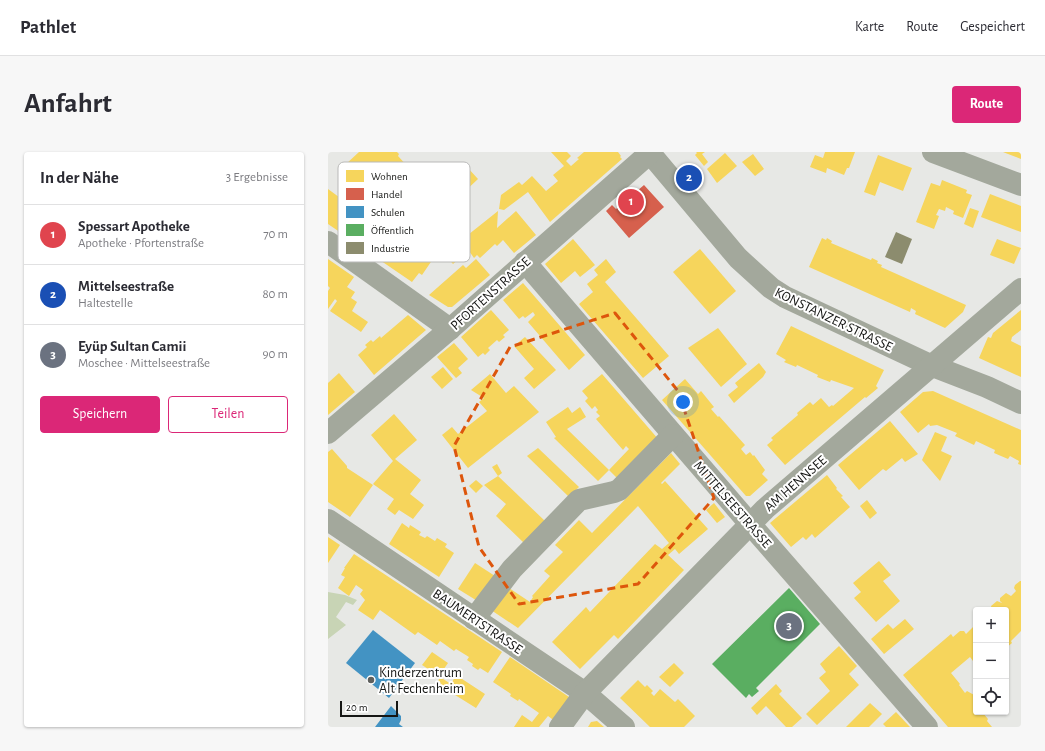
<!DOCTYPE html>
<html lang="de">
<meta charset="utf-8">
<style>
:root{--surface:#fff;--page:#f7f7f7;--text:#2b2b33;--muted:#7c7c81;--line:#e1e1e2;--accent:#db2777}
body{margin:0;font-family:"Alegreya Sans",sans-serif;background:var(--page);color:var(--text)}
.controls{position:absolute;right:12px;bottom:12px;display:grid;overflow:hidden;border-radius:4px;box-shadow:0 1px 3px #0004}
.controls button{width:36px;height:36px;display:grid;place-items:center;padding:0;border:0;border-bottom:1px solid var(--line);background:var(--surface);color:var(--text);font:20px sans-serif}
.scale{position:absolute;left:12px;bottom:10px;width:58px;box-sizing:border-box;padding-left:4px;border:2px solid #151614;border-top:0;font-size:11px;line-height:14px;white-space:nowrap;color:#151614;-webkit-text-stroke:3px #fff;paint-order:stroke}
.you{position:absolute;left:355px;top:250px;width:14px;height:14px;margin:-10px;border:3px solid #fff;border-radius:50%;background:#1a73e8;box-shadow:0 0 0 6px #1a73e833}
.badge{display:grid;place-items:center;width:26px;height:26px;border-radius:50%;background:var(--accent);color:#fff;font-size:13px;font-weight:700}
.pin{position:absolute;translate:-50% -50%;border:2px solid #fff;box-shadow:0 1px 4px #0006}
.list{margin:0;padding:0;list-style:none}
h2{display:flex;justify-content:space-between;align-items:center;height:52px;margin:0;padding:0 16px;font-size:17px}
h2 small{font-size:13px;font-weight:400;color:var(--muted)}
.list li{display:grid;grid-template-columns:26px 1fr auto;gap:12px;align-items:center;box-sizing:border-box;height:60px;padding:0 16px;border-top:1px solid var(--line)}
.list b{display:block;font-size:15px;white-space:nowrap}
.list p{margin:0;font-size:13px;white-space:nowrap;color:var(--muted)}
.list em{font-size:13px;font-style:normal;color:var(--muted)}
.actions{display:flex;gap:8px;padding:12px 16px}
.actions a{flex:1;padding:9px 0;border:1px solid var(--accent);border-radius:4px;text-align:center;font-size:14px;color:var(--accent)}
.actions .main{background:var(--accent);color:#fff}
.icon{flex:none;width:22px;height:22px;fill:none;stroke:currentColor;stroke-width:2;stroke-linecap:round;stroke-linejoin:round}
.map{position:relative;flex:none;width:693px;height:575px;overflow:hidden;border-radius:4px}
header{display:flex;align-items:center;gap:24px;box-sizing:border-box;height:56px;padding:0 20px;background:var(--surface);border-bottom:1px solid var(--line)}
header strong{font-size:19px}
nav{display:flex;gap:22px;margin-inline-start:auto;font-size:14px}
.intro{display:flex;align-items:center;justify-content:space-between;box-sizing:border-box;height:96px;padding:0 24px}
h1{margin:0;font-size:28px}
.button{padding:10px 18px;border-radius:4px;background:var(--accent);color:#fff;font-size:14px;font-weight:700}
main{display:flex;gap:24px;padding:0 24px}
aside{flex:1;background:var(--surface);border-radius:4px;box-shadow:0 1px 3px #0004}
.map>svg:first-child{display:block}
.green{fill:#c8d4b5}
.homes{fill:#f6d55c}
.shops{fill:#d6604d}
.schools{fill:#4393c3}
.public{fill:#5aae61}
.industry{fill:#8c8c6e}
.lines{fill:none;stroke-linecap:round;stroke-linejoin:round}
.minor{stroke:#a3a89c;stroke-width:22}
.marked{fill:none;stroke:#dd560c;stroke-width:3;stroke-dasharray:8 5;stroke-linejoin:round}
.poi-dot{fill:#5e605d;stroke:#fff;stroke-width:1.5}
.labels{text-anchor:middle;stroke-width:4;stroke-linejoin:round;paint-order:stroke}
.street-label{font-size:14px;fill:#151614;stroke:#fff}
.poi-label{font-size:14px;fill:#151614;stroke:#fff;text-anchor:start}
.key{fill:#fff;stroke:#b9b9b8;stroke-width:1}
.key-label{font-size:11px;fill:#151614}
</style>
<header>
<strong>Pathlet</strong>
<nav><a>Karte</a><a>Route</a><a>Gespeichert</a></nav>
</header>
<div class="intro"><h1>Anfahrt</h1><a class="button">Route</a></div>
<main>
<aside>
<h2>In der Nähe<small>3 Ergebnisse</small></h2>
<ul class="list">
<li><span class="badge" style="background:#e0444e">1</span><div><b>Spessart Apotheke</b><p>Apotheke · Pfortenstraße</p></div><em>70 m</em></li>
<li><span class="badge" style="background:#1a4fb4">2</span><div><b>Mittelseestraße</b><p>Haltestelle</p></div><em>80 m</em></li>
<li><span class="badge" style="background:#6b7280">3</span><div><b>Eyüp Sultan Camii</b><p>Moschee · Mittelseestraße</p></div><em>90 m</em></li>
</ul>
<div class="actions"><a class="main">Speichern</a><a>Teilen</a></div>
</aside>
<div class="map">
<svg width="693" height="575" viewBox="0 0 693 575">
<rect width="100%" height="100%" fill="#e7e8e5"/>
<path class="green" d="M0 440 17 443 29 448 25 453 18 450 8 465 18 473 0 487Z"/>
<g class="homes">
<path d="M31 0H69L71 2 70 4 82 17 50 46 18 12Z"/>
<path d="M223 0H239L243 4 238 9 243 14 251 7 249 6 256 0H290L293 4 292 5 294 7 222 70 200 40 176 58 171 57 173 43 191 30 194 33 204 24 218 39 230 29 225 23 236 14Z"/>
<path d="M368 0H377L374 2 380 10 376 14 367 3 369 1Z"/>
<path d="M497 0H527L521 16H519L516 23 499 16 498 21 482 15 487 3 495 6Z"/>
<path d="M675 0H693V7L680 2Z"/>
<path d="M397 1 409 14 389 31 379 17Z"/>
<path d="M425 2 436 17 427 24 414 10Z"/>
<path d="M550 3 584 16 575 39 552 30 547 44 536 40Z"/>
<path d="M140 16 150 27 96 78 104 86 94 96 107 104 94 123 91 121 84 130 43 102 56 83 84 102 88 96 72 80Z"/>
<path d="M614 28 639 38 638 41 644 43 635 66 625 62 626 59 618 55 617 59 611 57 608 63 611 64 606 77 588 70 603 31 612 34Z"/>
<path d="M0 37 30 59 27 62 36 68 22 87 0 72Z"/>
<path d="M662 42 693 54V80L653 65Z"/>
<path d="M642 56 651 59 645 76 636 72Z"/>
<path d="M170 59 169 76 188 59 208 83 186 101 175 88 169 94 167 92 152 106 149 103 146 106 141 99 125 112 116 102Z"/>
<path d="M494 86 498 88 499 86 504 89 503 91 543 108 544 106 550 109 549 111 554 113 553 115 638 153 635 160 617 176 587 162 588 159 583 156 582 160 481 115Z"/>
<path d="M245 87 267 113 252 125 247 119 233 131 217 112Z"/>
<path d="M669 87 693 96 686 112 662 103Z"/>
<path d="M372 97 408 139 382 162 345 120Z"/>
<path d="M0 107 26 125 19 135 27 140 23 146 29 150 24 159 40 170 33 180 2 159 9 149 7 147 0 157V139L2 136 0 134Z"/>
<path d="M148 107 162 123 124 155H120L101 143 135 113 138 116Z"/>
<path d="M278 107 288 120 277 130 341 204 315 226 251 152 265 140 259 132 270 123 266 118Z"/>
<path d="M195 131 257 203 241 218 200 170 207 163 205 160 197 166 195 164 191 167 175 148Z"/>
<path d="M163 158 181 178 175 183 177 185 171 190 169 188 160 196 162 198 157 203 155 201 150 205 133 185Z"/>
<path d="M693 158V178L684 185 683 189 693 194V225L651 206 660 185 663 186 665 181Z"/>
<path d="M80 163 98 178 46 223 30 203 39 195 37 193 43 188 45 190 52 184 53 186Z"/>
<path d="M463 174 556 218 548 234 550 236 538 246 537 245 457 313 439 293 445 288 443 286 470 263 469 261 482 250 485 253 493 246 501 255 504 253 505 254 526 236 503 228 502 230 489 225 490 223 469 213 468 215 456 210 458 208 448 202Z"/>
<path d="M390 176 419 212 393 235 360 196Z"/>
<path d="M197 185 228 218 206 237 196 226 206 217 186 194Z"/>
<path d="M126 191 140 207 130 216 134 221 128 226 109 205Z"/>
<path d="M431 211 438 220 435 225 406 251 400 243 410 235 407 231Z"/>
<path d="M115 215 125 227 114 237 103 225Z"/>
<path d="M11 221 27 240 0 263V231Z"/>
<path d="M162 222 178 241 186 234 211 260 140 316 114 283 124 275 130 282 159 259 151 250 156 246 143 238Z"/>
<path d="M274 222 331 288 292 329 281 318 301 297 298 294 295 298 268 267 272 264 268 260 270 258 267 254 264 257 257 249 260 246 254 239Z"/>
<path d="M357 227 370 242 373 239 386 255 383 257 390 265 391 264 417 293 413 297 418 303 422 300 425 304 426 303 437 318 434 322 440 328 422 344H418L334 248Z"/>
<path d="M605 239 693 278V313L690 312 691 309 682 304 680 307 666 301 667 298 648 289 646 293 627 284 629 281 609 273 602 274 601 272 590 281 572 260 595 240Z"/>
<path d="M240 255 244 261 252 255 258 265 239 277 281 318 270 329 226 286 228 285 218 270Z"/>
<path d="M66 262 89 288 67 307 93 328 82 342 96 353 85 367 71 358 67 363 59 357 66 347 45 332 65 309 43 283Z"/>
<path d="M562 269 590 302 577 310 574 306 558 319 555 317 531 338 510 313Z"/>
<path d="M607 280 619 285 613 299 624 304 612 329 594 308Z"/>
<path d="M210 296 251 335 241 345 199 304Z"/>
<path d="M4 297 19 314V316L45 333 22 365 0 350V300Z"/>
<path d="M343 301 352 312 333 331 334 332 337 329 380 377 351 402 347 397 340 403 356 418 290 487 286 483 252 517 224 490 258 455 262 460 327 392 334 397 341 391 310 354 190 476 163 458 181 436 202 450 205 445 204 444 222 424 216 419 235 400 227 393 251 368 264 381Z"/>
<path d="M169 312 174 321 170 324 217 369 196 391 168 364 178 352 156 333 170 324 164 315Z"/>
<path d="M499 323 509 336 508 337 515 344 513 345 522 355 487 386 484 382 478 388 475 385 463 395 442 371Z"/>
<path d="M148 328 155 334 148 341 141 334Z"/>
<path d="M539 348 549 361 542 367 532 354Z"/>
<path d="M386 351 397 365 389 371 378 358Z"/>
<path d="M74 371 81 376 82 373 93 380 91 383 97 386 99 384 107 389 109 386 119 392 117 395 126 401 111 425 61 392Z"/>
<path d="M0 385 12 393 0 411Z"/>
<path d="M26 402 174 500 160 521 152 516 150 518 144 514 145 512 139 508 141 505 128 497 126 499 112 489 109 493 90 480 87 483 52 458 45 468 30 458 37 448 32 442 35 438 28 433 21 444 10 436 17 425 13 423 17 416H16Z"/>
<path d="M551 409 563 423 555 429 572 449 548 470 526 446 533 440 525 431Z"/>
<path d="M147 411 167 424 151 450 130 437Z"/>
<path d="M692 429H693V479L683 489 684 491 678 496V458H664L663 454 669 449 674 451 672 449V446L678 441 683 444 688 439 686 436 687 433Z"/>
<path d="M577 467 586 477 556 502 543 487 560 472 565 477Z"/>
<path d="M648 472V513L642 505 623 521 632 532 631 533 637 541 639 539 648 544V560H654L660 567 659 569 664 575H620L575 523 623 482 625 485 632 479H636L638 482Z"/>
<path d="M511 494 529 514 521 522 531 533 489 573 478 562 502 539 491 526 498 520 492 512Z"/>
<path d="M104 500 120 511 111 524 94 513Z"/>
<path d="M182 505 244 547 228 570 220 564 211 575H186L194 563 204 570 211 561 191 547 190 549 182 544 183 542 165 530Z"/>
<path d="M346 511 356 521 342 535 331 525Z"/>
<path d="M128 523 157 542 148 556 119 538 112 533 113 531 110 529 112 525 123 532Z"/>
<path d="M310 528 317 535 319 533 325 539 323 541 326 544 332 537 347 550 350 547 367 564 356 575H322L292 546Z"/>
<path d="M448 532 454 539 451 542 474 566 464 575H458L438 554 429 563 423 556Z"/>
<path d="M542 551 554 562 541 575H518Z"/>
<path d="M568 560 582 575H558L555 572Z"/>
<path d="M269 569 276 575H260L263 570Z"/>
</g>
<path class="shops" d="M316 33 336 55 301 86 278 59 284 53 288 57Z"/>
<g class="schools">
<path d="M45 478 87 511 61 546 18 511Z"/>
<path d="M63 554 73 564V568L71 572 75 575H47Z"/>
</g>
<path class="public" d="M461 436 492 472 428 536 431 539 424 545 421 542 418 546 384 512Z"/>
<path class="industry" d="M568 80 584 87 574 112 557 105Z"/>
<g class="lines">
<g class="minor">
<path d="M321 0 410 106 443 136 457 145 602 213 659 235 693 251"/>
<path d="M605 0 693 33"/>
<path d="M0 90 122 177"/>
<path d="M197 110 422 372 599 575"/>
<path d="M0 281 122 177 323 0"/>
<path d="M0 368 257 541 296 575"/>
<path d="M146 467 184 417 251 348 286 340 291 338 345 283"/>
<path d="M232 575 257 541 437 357 693 137"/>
</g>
</g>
<path class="marked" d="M287 161 350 239 386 346 310 432 191 452 151 395 126 294 182 195Z"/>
<circle class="poi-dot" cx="43" cy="528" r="4"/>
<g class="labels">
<g class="street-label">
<text transform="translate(162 141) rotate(-42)" y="5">PFORTENSTRASSE</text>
<text transform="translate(506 167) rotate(26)" y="5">KONSTANZER STRASSE</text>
<text transform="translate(467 331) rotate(-41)" y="5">AM HENNSEE</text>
<text transform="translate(405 352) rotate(49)" y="5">MITTELSEESTRASSE</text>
<text transform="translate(150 469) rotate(34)" y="5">BAUMERTSTRASSE</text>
</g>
<g class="poi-label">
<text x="51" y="525">Kinderzentrum<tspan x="51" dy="16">Alt Fechenheim</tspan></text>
</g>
</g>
<rect x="10" y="10" width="132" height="100" rx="6" class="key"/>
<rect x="18" y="18" width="18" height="12" fill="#f6d55c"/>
<rect x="18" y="36" width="18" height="12" fill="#d6604d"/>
<rect x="18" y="54" width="18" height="12" fill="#4393c3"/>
<rect x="18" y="72" width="18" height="12" fill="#5aae61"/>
<rect x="18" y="90" width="18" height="12" fill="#8c8c6e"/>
<g class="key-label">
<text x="43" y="28">Wohnen</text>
<text x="43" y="46">Handel</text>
<text x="43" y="64">Schulen</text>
<text x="43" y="82">Öffentlich</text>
<text x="43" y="100">Industrie</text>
</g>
</svg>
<div class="controls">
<button>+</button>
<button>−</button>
<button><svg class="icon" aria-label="locate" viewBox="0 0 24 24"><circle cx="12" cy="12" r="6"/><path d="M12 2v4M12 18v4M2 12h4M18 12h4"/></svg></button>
</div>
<div class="scale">20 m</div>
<div class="you"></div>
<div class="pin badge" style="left:303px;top:50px;background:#e0444e">1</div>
<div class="pin badge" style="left:361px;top:26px;background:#1a4fb4">2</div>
<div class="pin badge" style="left:461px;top:474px;background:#6b7280">3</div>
</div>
</main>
